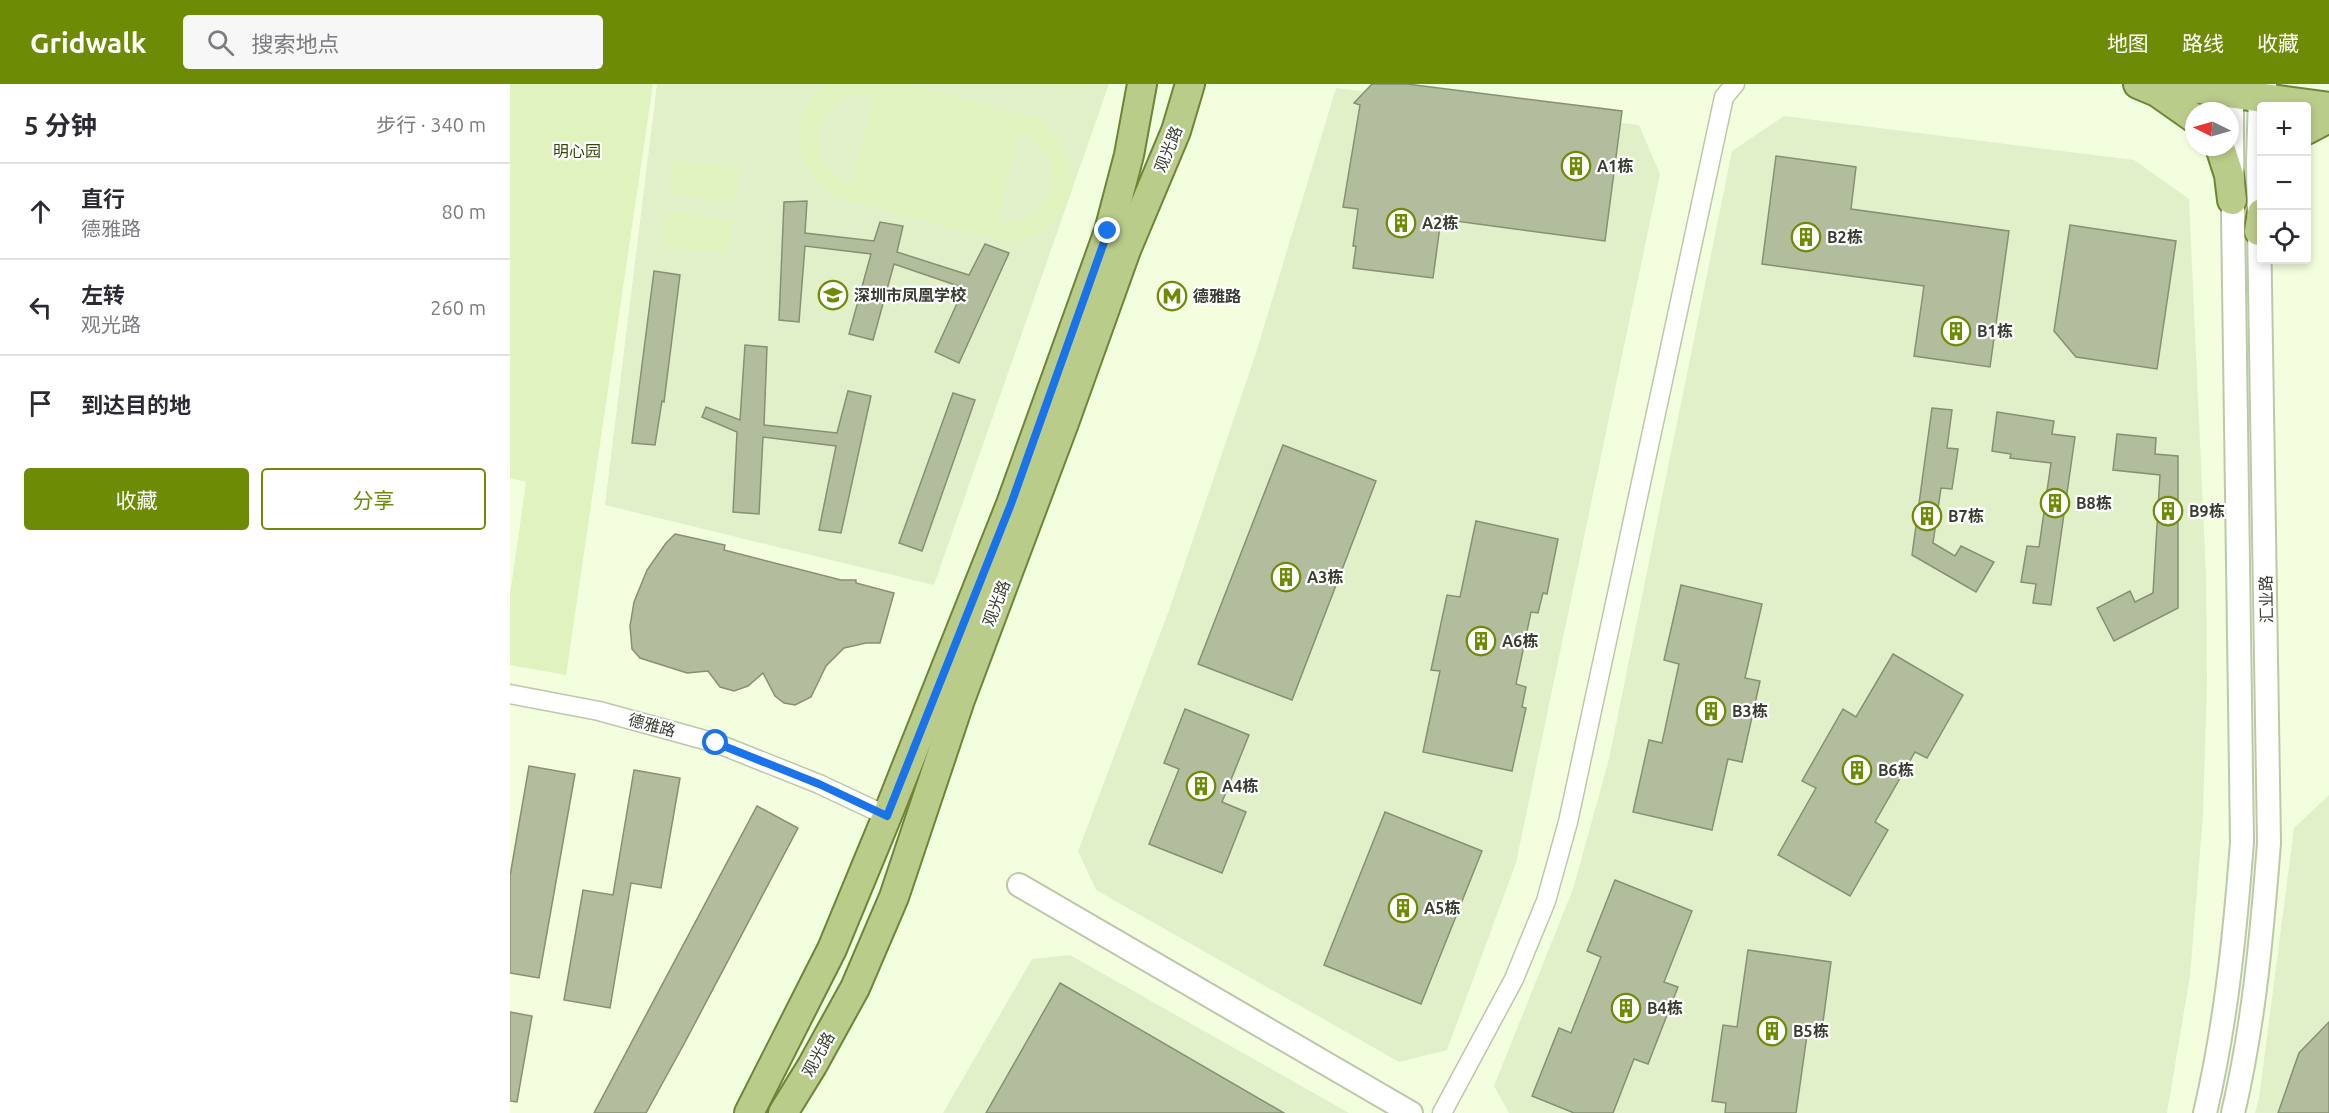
<!DOCTYPE html>
<html lang="zh">
<meta charset="utf-8">
<style>
:root{--surface:#fff;--page:#f7f7f7;--text:#2b2b33;--muted:#7c7c81;--line:#e1e1e2;--accent:#6e8b06}
body{margin:0;font-family:Ubuntu,"Noto Sans SC",sans-serif;background:var(--page);color:var(--text)}
.controls{position:absolute;right:18px;top:18px;display:grid;overflow:hidden;border-radius:6px;box-shadow:0 3px 9px #0003}
.controls button{width:54px;height:54px;display:grid;place-items:center;padding:0;border:0;border-bottom:2px solid var(--line);background:var(--surface);color:var(--text);font:30px sans-serif}
.compass{position:absolute;left:1675px;top:18px;width:54px;height:54px;border-radius:50%;background:var(--surface);box-shadow:0 3px 9px #0003;rotate:275deg}
.stop{position:absolute;width:18px;height:18px;margin:-14px;border:4px solid #1a73e8;border-radius:50%;background:#fff}
.stop.end{background:#1a73e8;border-color:#fff;box-shadow:0 2px 6px #0008}
.list{margin:0;padding:0;list-style:none}
h2{display:flex;justify-content:space-between;align-items:center;height:78px;margin:0;padding:0 24px;font-size:26px}
h2 small{font-size:20px;font-weight:400;color:var(--muted)}
.list li{display:grid;grid-template-columns:39px 1fr auto;gap:18px;align-items:center;box-sizing:border-box;height:96px;padding:0 24px;border-top:2px solid var(--line)}
.list b{display:block;font-size:22px;white-space:nowrap}
.list p{margin:0;font-size:20px;white-space:nowrap;color:var(--muted)}
.list em{font-size:20px;font-style:normal;color:var(--muted)}
.actions{display:flex;gap:12px;padding:18px 24px}
.actions a{flex:1;padding:14px 0;border:2px solid var(--accent);border-radius:6px;text-align:center;font-size:21px;color:var(--accent)}
.actions .main{background:var(--accent);color:#fff}
.icon{flex:none;width:33px;height:33px;fill:none;stroke:currentColor;stroke-width:2;stroke-linecap:round;stroke-linejoin:round}
.map{position:relative;flex:none;width:1819px;height:1029px;overflow:hidden}
header{display:flex;align-items:center;gap:36px;box-sizing:border-box;height:84px;padding:0 30px;background:var(--accent);color:#fff}
header strong{font-size:28px}
nav{display:flex;gap:33px;margin-inline-start:auto;font-size:21px}
.search{width:420px;height:54px;background:var(--page);display:flex;align-items:center;gap:15px;box-sizing:border-box;padding:0 21px;border-radius:6px;color:var(--muted);font-size:22px}
main{display:flex}
aside{flex:1;background:var(--surface)}
.map>svg:first-child{display:block}
.built{fill:#e2f0ca}
.green{fill:#e0f3be;fill-rule:evenodd}
.building{fill:#b2bd9e;stroke:#869073;stroke-width:1.5}
.lines{fill:none;stroke-linecap:round;stroke-linejoin:round}
.minor-casing{stroke:#bdc8a9;stroke-width:21}
.tertiary-casing{stroke:#bdc8a9;stroke-width:26}
.primary-casing{stroke:#6f8438;stroke-width:32}
.minor{stroke:#fff;stroke-width:18}
.tertiary{stroke:#fff;stroke-width:22}
.primary{stroke:#bacc8a;stroke-width:28}
.route{stroke:#1a73e8;stroke-width:8}
.labels{text-anchor:middle;stroke-width:4.5;stroke-linejoin:round;paint-order:stroke}
.street-label{font-size:16px;fill:#393d31;stroke:#fff}
.park-label{font-size:16px;fill:#374608;stroke:#fff}
.poi-label{font-size:16px;font-weight:bold;fill:#393d31;stroke:#fff;text-anchor:start}
</style>
<header>
<strong>Gridwalk</strong>
<div class="search"><svg class="icon" aria-label="search" viewBox="0 0 24 24"><circle cx="10" cy="10" r="6"/><path d="M15 15l6 6"/></svg>搜索地点</div>
<nav><a>地图</a><a>路线</a><a>收藏</a></nav>
</header>
<main>
<aside>
<h2>5 分钟<small>步行 · 340 m</small></h2>
<ul class="list">
<li><svg class="icon" aria-label="ahead" viewBox="0 0 24 24"><path d="M12 20V5M6 11l6-6 6 6"/></svg><div><b>直行</b><p>德雅路</p></div><em>80 m</em></li>
<li><svg class="icon" aria-label="left" viewBox="0 0 24 24"><path d="M17 20v-9H6M10 6l-5 5 5 5"/></svg><div><b>左转</b><p>观光路</p></div><em>260 m</em></li>
<li><svg class="icon" aria-label="arrive" viewBox="0 0 24 24"><path d="M6 21V4h12l-3 4 3 4H6"/></svg><div><b>到达目的地</b></div></li>
</ul>
<div class="actions"><a class="main">收藏</a><a>分享</a></div>
</aside>
<div class="map">
<svg width="1819" height="1029" viewBox="0 0 1819 1029">
<rect width="100%" height="100%" fill="#f2fedd"/>
<g class="built">
<path d="M147 0H599L424 501 95 421Z"/>
<path d="M826 4 1129 41 1150 90 1006 779 937 966 889 978 586 806 568 767 658 529 746 269Z"/>
<path d="M1274 32 1624 76 1679 115 1696 491 1697 598 1693 731 1680 892 1657 1029H999L984 1002 1063 805 1099 675 1222 67Z"/>
<path d="M1819 711V1029H1745L1749 1014 1784 744Z"/>
<path d="M560 871 839 1029H433L522 875Z"/>
</g>
<g class="green">
<path d="M0 0H143L56 591 0 581V511L16 398 0 394Z"/>
<path d="M319 0H400L527 35C585 75 566 153 495 158L323 112C284 85 273 27 319 0ZM355 9 365 11 341 99C290 79 300 13 355 9ZM509 49C565 71 545 146 486 137Z"/>
<path d="M520 0H576L575 6Z"/>
<path d="M163 76 229 84 226 117 159 110Z"/>
<path d="M156 128 222 136 218 169 152 162Z"/>
</g>
<g class="building">
<path d="M862 0H897L1112 27 1095 157 931 135 923 194 843 184 846 162H843L848 125 833 123 850 21 844 19Z"/>
<path d="M1266 72 1346 83 1341 125 1499 147 1480 283 1404 272 1414 202 1252 180Z"/>
<path d="M297 117 295 149 364 157 370 138 393 142 387 168 459 191 475 160 499 169 449 279 425 268 454 204 384 180 363 256 339 250 361 170 295 162 289 238 269 236 274 118Z"/>
<path d="M1560 141 1666 157 1647 285 1566 273 1544 247Z"/>
<path d="M144 187 170 191 154 318 152 317 145 361 122 359Z"/>
<path d="M235 261 257 263 254 341 327 349 338 307 361 312 331 449 309 446 326 362 253 353 249 430 223 428 227 348 192 333 196 323 230 336Z"/>
<path d="M443 309 465 316 412 467 389 459Z"/>
<path d="M1422 324 1442 326 1437 364 1448 365 1442 405 1431 404 1423 459 1445 472 1451 462 1484 478 1466 508 1402 471Z"/>
<path d="M1487 328 1544 337 1542 350 1565 353 1541 521 1523 519 1526 500 1511 498 1517 462 1529 463 1541 379 1500 374 1501 370 1482 367Z"/>
<path d="M1607 350 1646 354 1645 370 1668 372V524L1604 557 1587 524 1620 507 1625 518 1643 509 1650 391 1603 386Z"/>
<path d="M773 361 866 397 782 616 688 580Z"/>
<path d="M966 437 1048 455 1037 510 1033 509 1028 529 1021 528 1006 600 1016 603 1012 623 1016 624 1002 687 913 668 930 587 921 586 937 511 950 513Z"/>
<path d="M165 450 215 461 214 466 331 496H346V499L384 509 370 559H356L334 564 316 582 301 613 285 621 274 619 265 612 253 589 238 602 224 607 210 603 198 587 177 589 130 574 122 565 120 542 124 518 137 486 156 459Z"/>
<path d="M1171 501 1252 520 1235 594 1250 597 1232 678 1218 675 1202 746 1123 728 1139 656 1152 659 1169 580 1154 576Z"/>
<path d="M1383 570 1453 611 1417 674 1405 668 1365 738 1378 746 1340 812 1268 771 1306 704 1292 697 1333 625 1346 633Z"/>
<path d="M675 625 739 651 712 718 736 728 712 789 639 760 669 685 654 679Z"/>
<path d="M19 682 65 690 29 894 0 889V792Z"/>
<path d="M124 686 170 694 151 804 121 799 100 924 54 916 73 806 103 811Z"/>
<path d="M247 722 288 744 174 960 136 1029H84Z"/>
<path d="M875 728 972 767 911 920 814 881Z"/>
<path d="M1105 796 1182 827 1154 898 1168 903 1138 980 1124 975 1103 1029H1064L1022 1012 1049 944 1061 949 1091 873 1077 867Z"/>
<path d="M1238 866 1321 878 1311 953 1297 951 1286 1029H1215L1216 1019 1202 1017 1213 941 1227 943Z"/>
<path d="M550 899 774 1029H476Z"/>
<path d="M0 928 22 932 7 1018 0 1017Z"/>
<path d="M1819 938V1029H1768L1789 969Z"/>
</g>
<g class="lines">
<g class="minor-casing">
<g id="minor">
<path d="M0 610 89 627 206 659 309 700 377 732"/>
<path d="M932 1029 1004 895 1036 817 1058 738 1214 13 1225 0"/>
</g>
</g>
<g class="tertiary-casing">
<g id="tertiary">
<path d="M509 801 901 1029"/>
<path d="M1695 1029C1716 940 1725 849 1732 758L1722 61V9L1725 0"/>
<path d="M1723 1029C1744 940 1752 849 1759 759L1748 78 1750 13 1755 0"/>
</g>
</g>
<g class="primary-casing">
<g id="primary">
<path d="M1628 0 1647 8 1684 34"/>
<path d="M1653 0 1819 23"/>
<path d="M1796 46 1819 34"/>
<path d="M1710 63 1719 91 1722 116"/>
<path d="M1749 147 1752 129"/>
<path d="M239 1029 322 865 377 732 501 420 599 147 619 71 632 0"/>
<path d="M273 1029 302 982 345 904 384 813 450 616 554 339 616 166 666 47 680 0"/>
</g>
</g>
<use href="#minor" class="minor"/>
<use href="#tertiary" class="tertiary"/>
<use href="#primary" class="primary"/>
</g>
<g class="lines">
<path class="route" d="M206 659 309 700 377 732 501 420 598 147"/>
</g>
<defs>
<g id="building-ring" transform="scale(1.5)"><circle r="9.5" fill="#fff" stroke="#6e8b06" stroke-width="1.5"/><path d="M-4-6H4V6H1V3H-1V6H-4ZM-2.5-4.3h1.7v1.8h-1.7ZM.8-4.3h1.7v1.8H.8ZM-2.5-1h1.7V.8h-1.7ZM.8-1h1.7V.8H.8Z" fill="#6e8b06"/></g>
<g id="school-ring" transform="scale(1.5)"><circle r="9.5" fill="#fff" stroke="#6e8b06" stroke-width="1.5"/><path d="M0-5L7-2L0 1L-7-2ZM-4 1L0 2.5L4 1V4Q0 6-4 4Z" fill="#6e8b06"/></g>
<g id="metro-ring" transform="scale(1.5)"><circle r="9.5" fill="#fff" stroke="#6e8b06" stroke-width="1.5"/><path d="M-5.5 5V-5H-3L0 0L3-5H5.5V5H3V-.5L0 4L-3-.5V5Z" fill="#6e8b06"/></g>
</defs>
<g fill-rule="evenodd">
<use href="#building-ring" x="1066" y="82"/>
<use href="#building-ring" x="891" y="139"/>
<use href="#building-ring" x="1296" y="153"/>
<use href="#school-ring" x="323" y="211"/>
<use href="#metro-ring" x="662" y="212"/>
<use href="#building-ring" x="1446" y="247"/>
<use href="#building-ring" x="1545" y="419"/>
<use href="#building-ring" x="1658" y="427"/>
<use href="#building-ring" x="1417" y="432"/>
<use href="#building-ring" x="776" y="493"/>
<use href="#building-ring" x="971" y="557"/>
<use href="#building-ring" x="1201" y="627"/>
<use href="#building-ring" x="1347" y="686"/>
<use href="#building-ring" x="691" y="702"/>
<use href="#building-ring" x="893" y="824"/>
<use href="#building-ring" x="1116" y="924"/>
<use href="#building-ring" x="1262" y="947"/>
</g>
<g class="labels">
<g class="street-label">
<text transform="translate(658 65) rotate(-68)" y="6">观光路</text>
<text transform="translate(1756 515) rotate(-91)" y="6">汇业路</text>
<text transform="translate(486 519) rotate(-69)" y="6">观光路</text>
<text transform="translate(142 641) rotate(15)" y="6">德雅路</text>
<text transform="translate(308 970) rotate(-61)" y="6">观光路</text>
</g>
<g class="park-label">
<text x="67" y="73">明心园</text>
</g>
<g class="poi-label">
<text x="1087" y="88">A1栋</text>
<text x="912" y="145">A2栋</text>
<text x="1317" y="159">B2栋</text>
<text x="344" y="217">深圳市凤凰学校</text>
<text x="683" y="218">德雅路</text>
<text x="1467" y="253">B1栋</text>
<text x="1566" y="425">B8栋</text>
<text x="1679" y="433">B9栋</text>
<text x="1438" y="438">B7栋</text>
<text x="797" y="499">A3栋</text>
<text x="992" y="563">A6栋</text>
<text x="1222" y="633">B3栋</text>
<text x="1368" y="692">B6栋</text>
<text x="712" y="708">A4栋</text>
<text x="914" y="830">A5栋</text>
<text x="1137" y="930">B4栋</text>
<text x="1283" y="953">B5栋</text>
</g>
</g>
</svg>
<div class="controls">
<button>+</button>
<button>−</button>
<button><svg class="icon" aria-label="locate" viewBox="0 0 24 24"><circle cx="12" cy="12" r="6"/><path d="M12 2v4M12 18v4M2 12h4M18 12h4"/></svg></button>
</div>
<svg class="compass" viewBox="-18 -18 36 36"><path d="M0-13l5 13h-10z" fill="#e53935"/><path d="M0 13l5-13h-10z" fill="#7c7c81"/></svg>
<div class="stop" style="left:206px;top:659px"></div>
<div class="stop end" style="left:598px;top:147px"></div>
</div>
</main>
